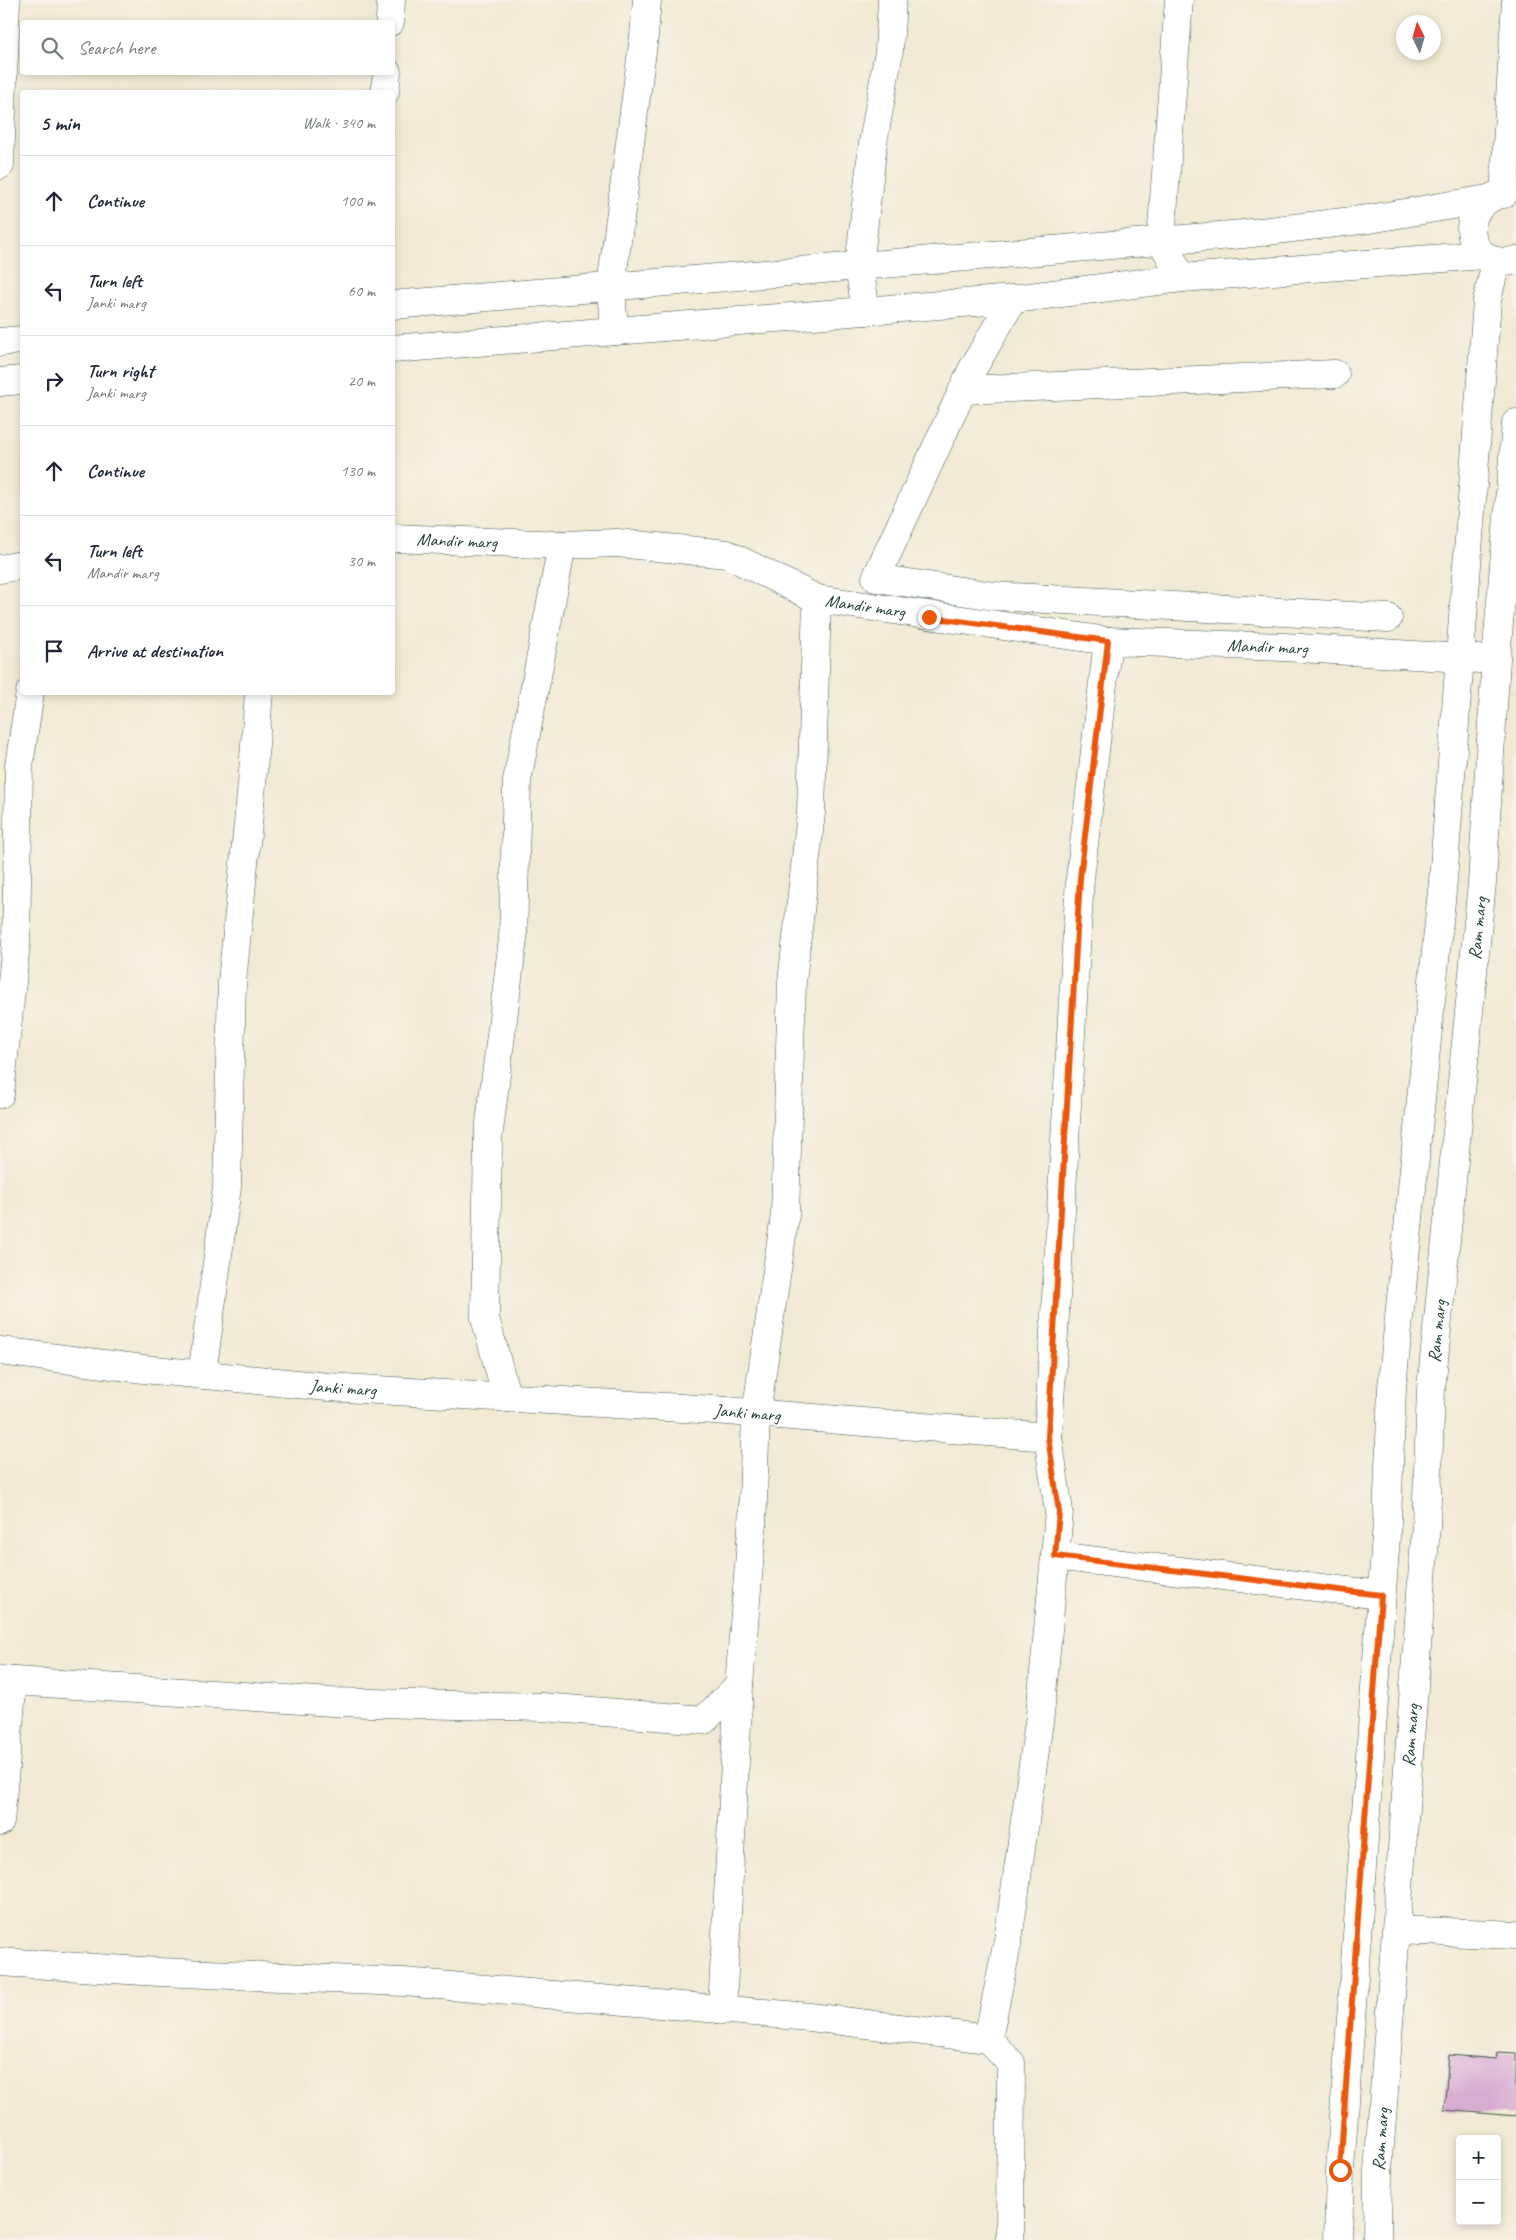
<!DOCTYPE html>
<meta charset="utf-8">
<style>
:root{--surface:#fff;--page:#f6f6f7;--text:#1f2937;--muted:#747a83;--line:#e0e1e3}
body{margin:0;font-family:Caveat,sans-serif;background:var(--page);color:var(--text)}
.controls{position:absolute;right:15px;bottom:15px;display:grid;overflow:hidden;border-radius:5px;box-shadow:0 2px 8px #0003}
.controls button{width:45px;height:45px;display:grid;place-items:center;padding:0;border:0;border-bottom:1px solid var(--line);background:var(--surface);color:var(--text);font:25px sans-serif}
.compass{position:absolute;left:1396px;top:15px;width:45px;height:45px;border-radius:50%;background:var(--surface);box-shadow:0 2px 8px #0003;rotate:355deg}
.stop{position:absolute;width:15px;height:15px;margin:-11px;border:4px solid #ea580c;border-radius:50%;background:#fff}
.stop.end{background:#ea580c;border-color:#fff;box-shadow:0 1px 5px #0008}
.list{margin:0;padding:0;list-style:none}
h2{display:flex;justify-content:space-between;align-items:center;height:65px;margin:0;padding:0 20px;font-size:21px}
h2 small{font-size:16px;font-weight:400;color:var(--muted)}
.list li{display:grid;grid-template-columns:32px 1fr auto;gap:15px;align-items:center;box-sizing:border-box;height:90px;padding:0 20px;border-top:1px solid var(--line)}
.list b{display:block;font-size:19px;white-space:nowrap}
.list p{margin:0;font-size:16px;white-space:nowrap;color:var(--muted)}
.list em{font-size:16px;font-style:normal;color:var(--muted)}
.icon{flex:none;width:28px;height:28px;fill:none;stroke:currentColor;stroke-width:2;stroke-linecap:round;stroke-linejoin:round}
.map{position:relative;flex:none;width:1516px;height:2240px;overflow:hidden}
.search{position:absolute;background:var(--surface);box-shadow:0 2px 8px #0003;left:20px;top:20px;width:375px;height:55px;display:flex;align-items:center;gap:12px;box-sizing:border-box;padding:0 18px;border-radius:5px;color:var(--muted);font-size:19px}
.panel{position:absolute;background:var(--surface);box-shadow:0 2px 8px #0003;left:20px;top:90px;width:375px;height:605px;border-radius:5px}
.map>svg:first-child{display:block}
.building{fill:#d8acd1}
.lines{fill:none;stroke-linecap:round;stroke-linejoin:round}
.minor-casing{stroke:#3e574c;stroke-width:29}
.minor{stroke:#fff;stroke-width:28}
.route{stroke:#ea580c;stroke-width:6}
.labels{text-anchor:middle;stroke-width:5;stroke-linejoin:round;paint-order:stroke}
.street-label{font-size:18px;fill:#1f3d34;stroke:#f7f3e8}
</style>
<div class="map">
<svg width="1516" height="2240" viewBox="0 0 1516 2240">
<rect width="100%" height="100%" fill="#f7f3e8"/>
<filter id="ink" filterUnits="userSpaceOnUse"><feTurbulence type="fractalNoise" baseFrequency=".02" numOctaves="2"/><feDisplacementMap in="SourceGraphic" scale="10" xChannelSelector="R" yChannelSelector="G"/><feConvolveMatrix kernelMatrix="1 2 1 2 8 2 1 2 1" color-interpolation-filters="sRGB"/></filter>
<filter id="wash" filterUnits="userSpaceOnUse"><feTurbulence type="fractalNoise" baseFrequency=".0096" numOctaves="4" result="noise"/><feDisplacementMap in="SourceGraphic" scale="20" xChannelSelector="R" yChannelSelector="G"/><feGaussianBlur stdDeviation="1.12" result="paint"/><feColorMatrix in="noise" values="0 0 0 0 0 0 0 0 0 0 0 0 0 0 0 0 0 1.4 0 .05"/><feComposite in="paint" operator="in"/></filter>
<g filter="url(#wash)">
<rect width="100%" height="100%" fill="#f1ead4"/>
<g id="blocks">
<path class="building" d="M1497 2052 1516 2053V2116L1444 2110 1449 2055 1496 2059Z"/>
</g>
</g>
<g filter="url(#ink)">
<use href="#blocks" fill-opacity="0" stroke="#3e574c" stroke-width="1"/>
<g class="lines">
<g class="minor-casing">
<g id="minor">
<path d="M1179 0 1161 240 1182 278"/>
<path d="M390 22 391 0"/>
<path d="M385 92 387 72"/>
<path d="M0 165 6 0"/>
<path d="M1504 194 1516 2"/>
<path d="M1495 196C1452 215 1472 273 1516 260"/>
<path d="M1013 299 972 370 876 578 994 596 1388 618"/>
<path d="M392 305 1243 234 1369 219 1488 199"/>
<path d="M866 311 859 267 873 143 889 51 892 0"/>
<path d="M614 331 611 287 644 36 647 0"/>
<path d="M0 342 22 340"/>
<path d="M392 349 1013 299 1182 278 1484 255"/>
<path d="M0 382 22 380"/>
<path d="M963 390 1335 374"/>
<path id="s1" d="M392 538 562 545 617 543 727 554 817 599 1108 641 1284 647 1479 659"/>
<path d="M0 569 22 565"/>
<path d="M0 1094 16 944 19 766 30 692"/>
<path id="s2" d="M0 1351 144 1369 328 1387 715 1410 1048 1437 1059 1512 1055 1556 1381 1595"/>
<path d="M202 1375 227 1187 232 982 252 784 259 692"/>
<path d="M507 1398 485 1318 488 1139 513 939 517 781 562 545"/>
<path d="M1048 1437 1080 878 1108 641"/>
<path d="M0 1680 332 1702 542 1707 704 1720 739 1685 752 1529 756 1414 785 1215 792 982 811 813 817 599"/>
<path d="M0 1822 13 1681"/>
<path d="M1397 1930 1516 1935"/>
<path d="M0 1962 159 1972 404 1982 810 2017 988 2039"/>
<path d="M722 2010 739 1685"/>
<path d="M1010 2240 1011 2063 988 2039 1008 1940 1040 1715 1055 1556"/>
<path d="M1338 2240 1340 2170 1387 1522 1392 1387 1443 881 1487 301 1496 261"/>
<path id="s3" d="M1377 2240 1378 2172 1426 1525 1431 1389 1482 883 1496 659 1516 423"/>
</g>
</g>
<use href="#minor" class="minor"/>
</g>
</g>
<g class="lines" filter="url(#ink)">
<path class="route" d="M929 617 1108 641 1080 878 1048 1437 1059 1512 1055 1556 1381 1595 1340 2170"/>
</g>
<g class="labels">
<g class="street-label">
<text dy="6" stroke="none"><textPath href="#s1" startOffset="65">Mandir marg</textPath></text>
<text dy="6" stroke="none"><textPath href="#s1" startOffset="485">Mandir marg</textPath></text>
<text dy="6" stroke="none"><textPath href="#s1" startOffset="890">Mandir marg</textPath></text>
<text dy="6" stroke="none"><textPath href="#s3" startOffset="1316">Ram marg</textPath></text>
<text dy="6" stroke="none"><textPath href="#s3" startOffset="911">Ram marg</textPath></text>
<text dy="6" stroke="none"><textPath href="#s2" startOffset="345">Janki marg</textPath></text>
<text dy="6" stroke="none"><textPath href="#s2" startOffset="750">Janki marg</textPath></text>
<text dy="6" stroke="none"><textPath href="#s3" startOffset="506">Ram marg</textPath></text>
<text dy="6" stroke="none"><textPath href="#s3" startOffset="101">Ram marg</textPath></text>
</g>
</g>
</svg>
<div class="controls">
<button>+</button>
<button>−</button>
</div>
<svg class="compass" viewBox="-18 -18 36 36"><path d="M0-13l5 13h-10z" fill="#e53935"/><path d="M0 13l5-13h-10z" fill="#747a83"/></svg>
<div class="stop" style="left:1340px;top:2170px"></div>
<div class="stop end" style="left:929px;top:617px"></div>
<div class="search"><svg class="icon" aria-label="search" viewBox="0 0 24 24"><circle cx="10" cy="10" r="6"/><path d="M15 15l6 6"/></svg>Search here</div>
<section class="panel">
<h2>5 min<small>Walk · 340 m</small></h2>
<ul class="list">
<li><svg class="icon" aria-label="ahead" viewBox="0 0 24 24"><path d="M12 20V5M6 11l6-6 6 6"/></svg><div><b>Continue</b></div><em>100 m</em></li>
<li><svg class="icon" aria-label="left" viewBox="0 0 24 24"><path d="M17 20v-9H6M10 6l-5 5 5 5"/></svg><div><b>Turn left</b><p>Janki marg</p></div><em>60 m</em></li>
<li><svg class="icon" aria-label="right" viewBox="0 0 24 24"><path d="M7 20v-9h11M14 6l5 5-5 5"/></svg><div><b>Turn right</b><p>Janki marg</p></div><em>20 m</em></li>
<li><svg class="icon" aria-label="ahead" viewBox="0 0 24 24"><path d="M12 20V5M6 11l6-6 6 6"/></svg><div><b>Continue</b></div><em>130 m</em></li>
<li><svg class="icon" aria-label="left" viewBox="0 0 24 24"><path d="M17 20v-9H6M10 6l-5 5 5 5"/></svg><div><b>Turn left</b><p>Mandir marg</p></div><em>30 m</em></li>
<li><svg class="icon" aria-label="arrive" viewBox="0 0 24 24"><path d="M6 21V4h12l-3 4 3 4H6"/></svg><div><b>Arrive at destination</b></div></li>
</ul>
</section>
</div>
